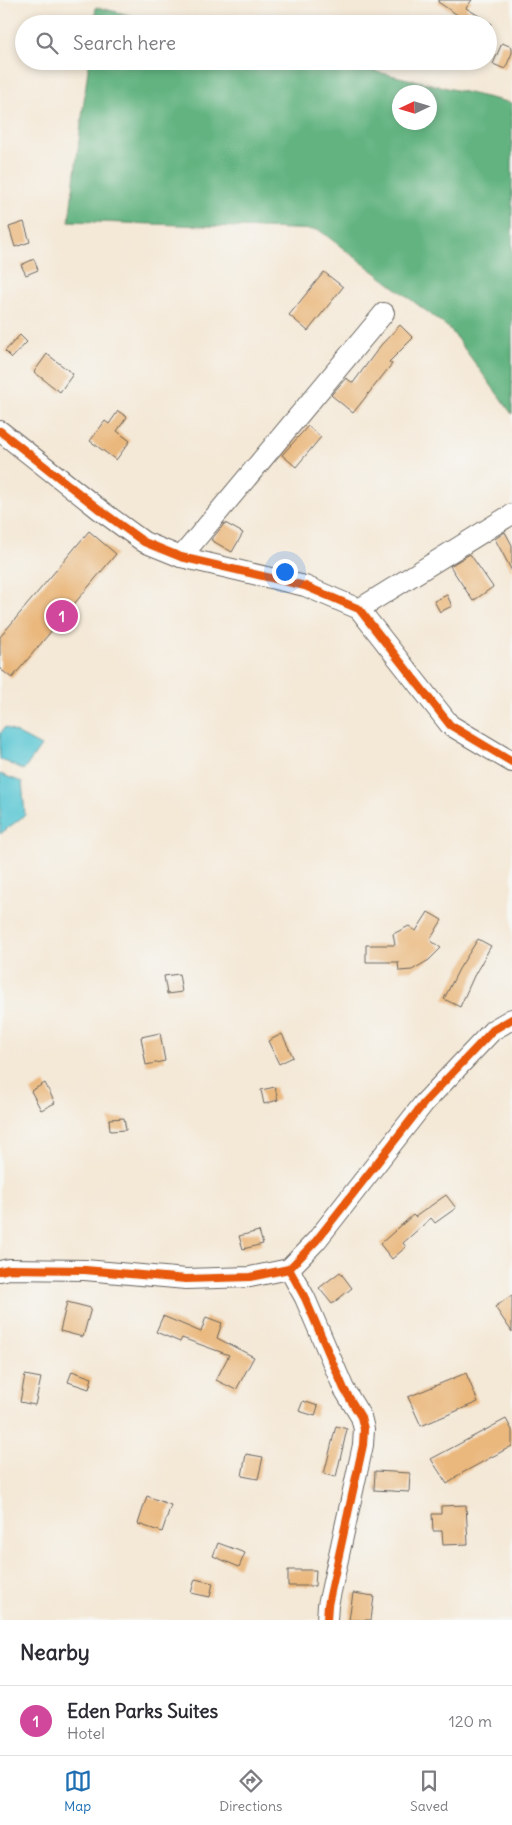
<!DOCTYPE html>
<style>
:root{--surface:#fff;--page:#f7f7f7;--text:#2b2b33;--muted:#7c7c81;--line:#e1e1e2;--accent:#1f6fb2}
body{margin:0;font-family:Delius,sans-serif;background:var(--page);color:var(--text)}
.compass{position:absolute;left:392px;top:85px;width:45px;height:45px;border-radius:50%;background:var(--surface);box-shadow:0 2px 8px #0003;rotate:266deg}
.you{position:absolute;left:284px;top:571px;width:18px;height:18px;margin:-12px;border:4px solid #fff;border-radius:50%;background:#1a73e8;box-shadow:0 0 0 8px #1a73e833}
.badge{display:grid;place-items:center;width:32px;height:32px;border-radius:50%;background:var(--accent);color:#fff;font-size:16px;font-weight:700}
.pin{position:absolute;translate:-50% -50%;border:2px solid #fff;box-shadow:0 1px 5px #0006}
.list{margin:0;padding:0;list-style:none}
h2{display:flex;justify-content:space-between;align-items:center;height:65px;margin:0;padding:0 20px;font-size:21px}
h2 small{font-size:16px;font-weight:400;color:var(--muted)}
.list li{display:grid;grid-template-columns:32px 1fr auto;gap:15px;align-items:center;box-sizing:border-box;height:70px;padding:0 20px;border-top:1px solid var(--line)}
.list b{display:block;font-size:19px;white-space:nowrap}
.list p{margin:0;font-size:16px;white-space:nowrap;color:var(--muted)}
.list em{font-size:16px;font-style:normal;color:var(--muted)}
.icon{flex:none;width:28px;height:28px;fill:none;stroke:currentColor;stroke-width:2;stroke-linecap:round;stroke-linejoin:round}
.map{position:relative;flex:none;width:512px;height:1620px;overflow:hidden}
.search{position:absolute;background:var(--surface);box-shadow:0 2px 8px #0003;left:15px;right:15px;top:15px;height:55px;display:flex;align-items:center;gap:12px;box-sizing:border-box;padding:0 18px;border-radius:28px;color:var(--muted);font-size:19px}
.sheet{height:135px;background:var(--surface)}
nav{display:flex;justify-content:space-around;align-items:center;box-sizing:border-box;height:70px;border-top:1px solid var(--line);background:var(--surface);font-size:14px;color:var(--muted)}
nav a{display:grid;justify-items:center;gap:2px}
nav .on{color:var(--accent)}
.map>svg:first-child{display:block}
.forest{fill:#62b380;stroke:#3f684e;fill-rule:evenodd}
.water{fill:#5cc7d4;stroke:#3c7278}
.building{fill:#eab77b}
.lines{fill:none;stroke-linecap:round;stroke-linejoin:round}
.minor-casing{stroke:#68635d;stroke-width:22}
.minor{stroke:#fff;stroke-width:20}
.cycleway-casing{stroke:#f6f6f2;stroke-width:11}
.cycleway{stroke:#e8590c;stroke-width:8}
</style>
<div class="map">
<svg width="512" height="1620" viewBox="0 0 512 1620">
<rect width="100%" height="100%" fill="#f6f6f2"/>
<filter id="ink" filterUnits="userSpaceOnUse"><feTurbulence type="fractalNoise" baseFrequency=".02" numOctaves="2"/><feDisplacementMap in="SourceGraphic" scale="10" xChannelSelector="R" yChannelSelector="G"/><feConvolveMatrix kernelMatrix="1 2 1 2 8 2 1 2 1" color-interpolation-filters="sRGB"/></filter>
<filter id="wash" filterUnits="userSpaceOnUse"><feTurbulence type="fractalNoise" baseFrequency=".0096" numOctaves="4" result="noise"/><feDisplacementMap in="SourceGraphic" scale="20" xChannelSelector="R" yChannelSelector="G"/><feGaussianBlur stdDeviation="1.12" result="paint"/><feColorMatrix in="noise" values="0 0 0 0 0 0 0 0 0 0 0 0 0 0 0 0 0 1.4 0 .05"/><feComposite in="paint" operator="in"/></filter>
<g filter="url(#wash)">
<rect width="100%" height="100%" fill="#f4e8d6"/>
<g class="forest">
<path d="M96 7 167 24H94Z"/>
<path d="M89 61H330L512 103V414L450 329 319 230 69 221ZM430 92V122H400V92Z"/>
</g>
<g class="water">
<path d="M5 727 41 746 24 770 0 759V734Z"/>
<path d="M0 774 22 782 25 815 0 834Z"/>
</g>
<g id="blocks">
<g class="building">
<path d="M439 0H472L466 8 492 24H471L438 2Z"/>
<path d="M502 43 512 47V53L505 69 493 64Z"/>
<path d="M24 222 30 242 15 247 9 227Z"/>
<path d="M34 259 38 270 26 275 21 265Z"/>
<path d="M324 272 343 287 308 331 289 315Z"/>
<path d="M400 325 413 338 389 362 392 364 353 413 331 395 346 378 353 383 381 345Z"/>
<path d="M20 335 27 342 12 358 5 351Z"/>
<path d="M47 354 73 374 60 392 34 372Z"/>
<path d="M118 411 127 417 117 431 130 441 116 460 90 441 105 421 109 424Z"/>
<path d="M308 426 321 437 296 467 282 455Z"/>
<path d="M225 523 243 533 232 552 211 540Z"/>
<path d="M89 531 116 554 12 678 0 669V637Z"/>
<path d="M505 532 512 545V571L495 539Z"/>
<path d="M470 554 493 587 473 601 450 566Z"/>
<path d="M447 595 452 606 440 612 434 601Z"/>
<path d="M428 912 442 920 430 940 441 948 429 960 412 970 399 971 398 962H366V945H395L393 934 409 926 416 931Z"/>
<path d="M478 939 491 946 474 976 460 1007 444 999 459 969Z"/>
<path d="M179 974 182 992 167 994 164 976Z"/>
<path d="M160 1033 165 1061 146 1065 141 1037Z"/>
<path d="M282 1034 293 1057 279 1064 268 1041Z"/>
<path d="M45 1083 55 1103 41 1110 31 1091Z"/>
<path d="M275 1087 278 1100 264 1104 261 1090Z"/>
<path d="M124 1118 126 1130 110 1131 109 1119Z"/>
<path d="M446 1195 456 1208 435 1223 431 1218 403 1243 406 1247 392 1259 380 1244 413 1215 415 1217Z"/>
<path d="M259 1231 263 1244 243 1249 239 1236Z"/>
<path d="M340 1272 352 1288 332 1304 319 1288Z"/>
<path d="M512 1295V1332L495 1307Z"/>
<path d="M67 1302 91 1308 83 1337 60 1331Z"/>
<path d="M163 1316 201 1332 206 1317 222 1323 217 1338 254 1357 236 1390 216 1380 229 1355 182 1338 180 1342 156 1332Z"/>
<path d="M72 1371 92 1378 89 1389 68 1382Z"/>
<path d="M466 1373 478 1402 421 1426 408 1397Z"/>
<path d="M25 1375 41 1378 35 1405 20 1402Z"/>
<path d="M303 1401 318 1406 315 1416 299 1411Z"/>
<path d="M506 1419 512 1430V1446L455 1477 456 1478 447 1484 431 1459Z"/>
<path d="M336 1426 347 1429 336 1477 324 1474Z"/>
<path d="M246 1454 263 1457 258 1479 242 1476Z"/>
<path d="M375 1471 410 1473 409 1492 374 1490Z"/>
<path d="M147 1496 171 1505 162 1532 138 1524Z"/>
<path d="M466 1505 468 1544 443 1545 442 1531H433L432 1514H441V1506Z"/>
<path d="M218 1543 245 1553 239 1567 213 1556Z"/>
<path d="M288 1570H316L315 1586H288Z"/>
<path d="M195 1579 213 1583 210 1597 191 1593Z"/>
<path d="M353 1593 374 1596 371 1620H349Z"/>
</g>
</g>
</g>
<g filter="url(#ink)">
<use href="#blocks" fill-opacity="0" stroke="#68635d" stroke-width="1"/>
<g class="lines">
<g class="minor-casing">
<g id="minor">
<path d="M0 431 100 510 144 542 181 557 305 586 359 609 450 725 512 762"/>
<path d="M181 557 384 313"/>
<path d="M359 609 512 514"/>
<path d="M289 1269 305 1298 344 1389 361 1417 364 1429 363 1445 328 1605 327 1620"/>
<path d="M0 1271 9 1269 85 1270 186 1279 250 1277 289 1269 316 1241 424 1103 493 1030 512 1019"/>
</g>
</g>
<use href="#minor" class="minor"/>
<g class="cycleway-casing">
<g id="cycleway">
<path d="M0 431 100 510 144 542 181 557 305 586 359 609 450 725 512 762"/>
<path d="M289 1269 305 1298 344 1389 361 1417 364 1429 363 1445 328 1605 327 1620"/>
<path d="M0 1271 9 1269 85 1270 186 1279 250 1277 289 1269 316 1241 424 1103 493 1030 512 1019"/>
</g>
</g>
<use href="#cycleway" class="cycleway"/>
</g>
</g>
</svg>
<svg class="compass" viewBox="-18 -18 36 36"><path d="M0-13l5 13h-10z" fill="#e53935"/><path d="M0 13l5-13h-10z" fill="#7c7c81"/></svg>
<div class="you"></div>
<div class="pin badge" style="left:62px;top:616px;background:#d1479c">1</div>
<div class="search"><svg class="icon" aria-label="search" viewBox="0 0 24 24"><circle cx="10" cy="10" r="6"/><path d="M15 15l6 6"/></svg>Search here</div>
</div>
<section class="sheet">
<h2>Nearby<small></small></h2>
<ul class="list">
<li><span class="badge" style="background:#d1479c">1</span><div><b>Eden Parks Suites</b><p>Hotel</p></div><em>120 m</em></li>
</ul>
</section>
<nav>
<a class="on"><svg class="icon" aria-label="map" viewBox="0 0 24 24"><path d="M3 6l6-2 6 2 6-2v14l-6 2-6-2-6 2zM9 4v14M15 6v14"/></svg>Map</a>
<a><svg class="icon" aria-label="directions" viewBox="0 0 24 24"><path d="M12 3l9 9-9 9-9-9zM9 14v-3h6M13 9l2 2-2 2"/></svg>Directions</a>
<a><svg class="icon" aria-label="saved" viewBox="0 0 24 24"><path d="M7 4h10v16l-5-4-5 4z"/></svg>Saved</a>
</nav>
